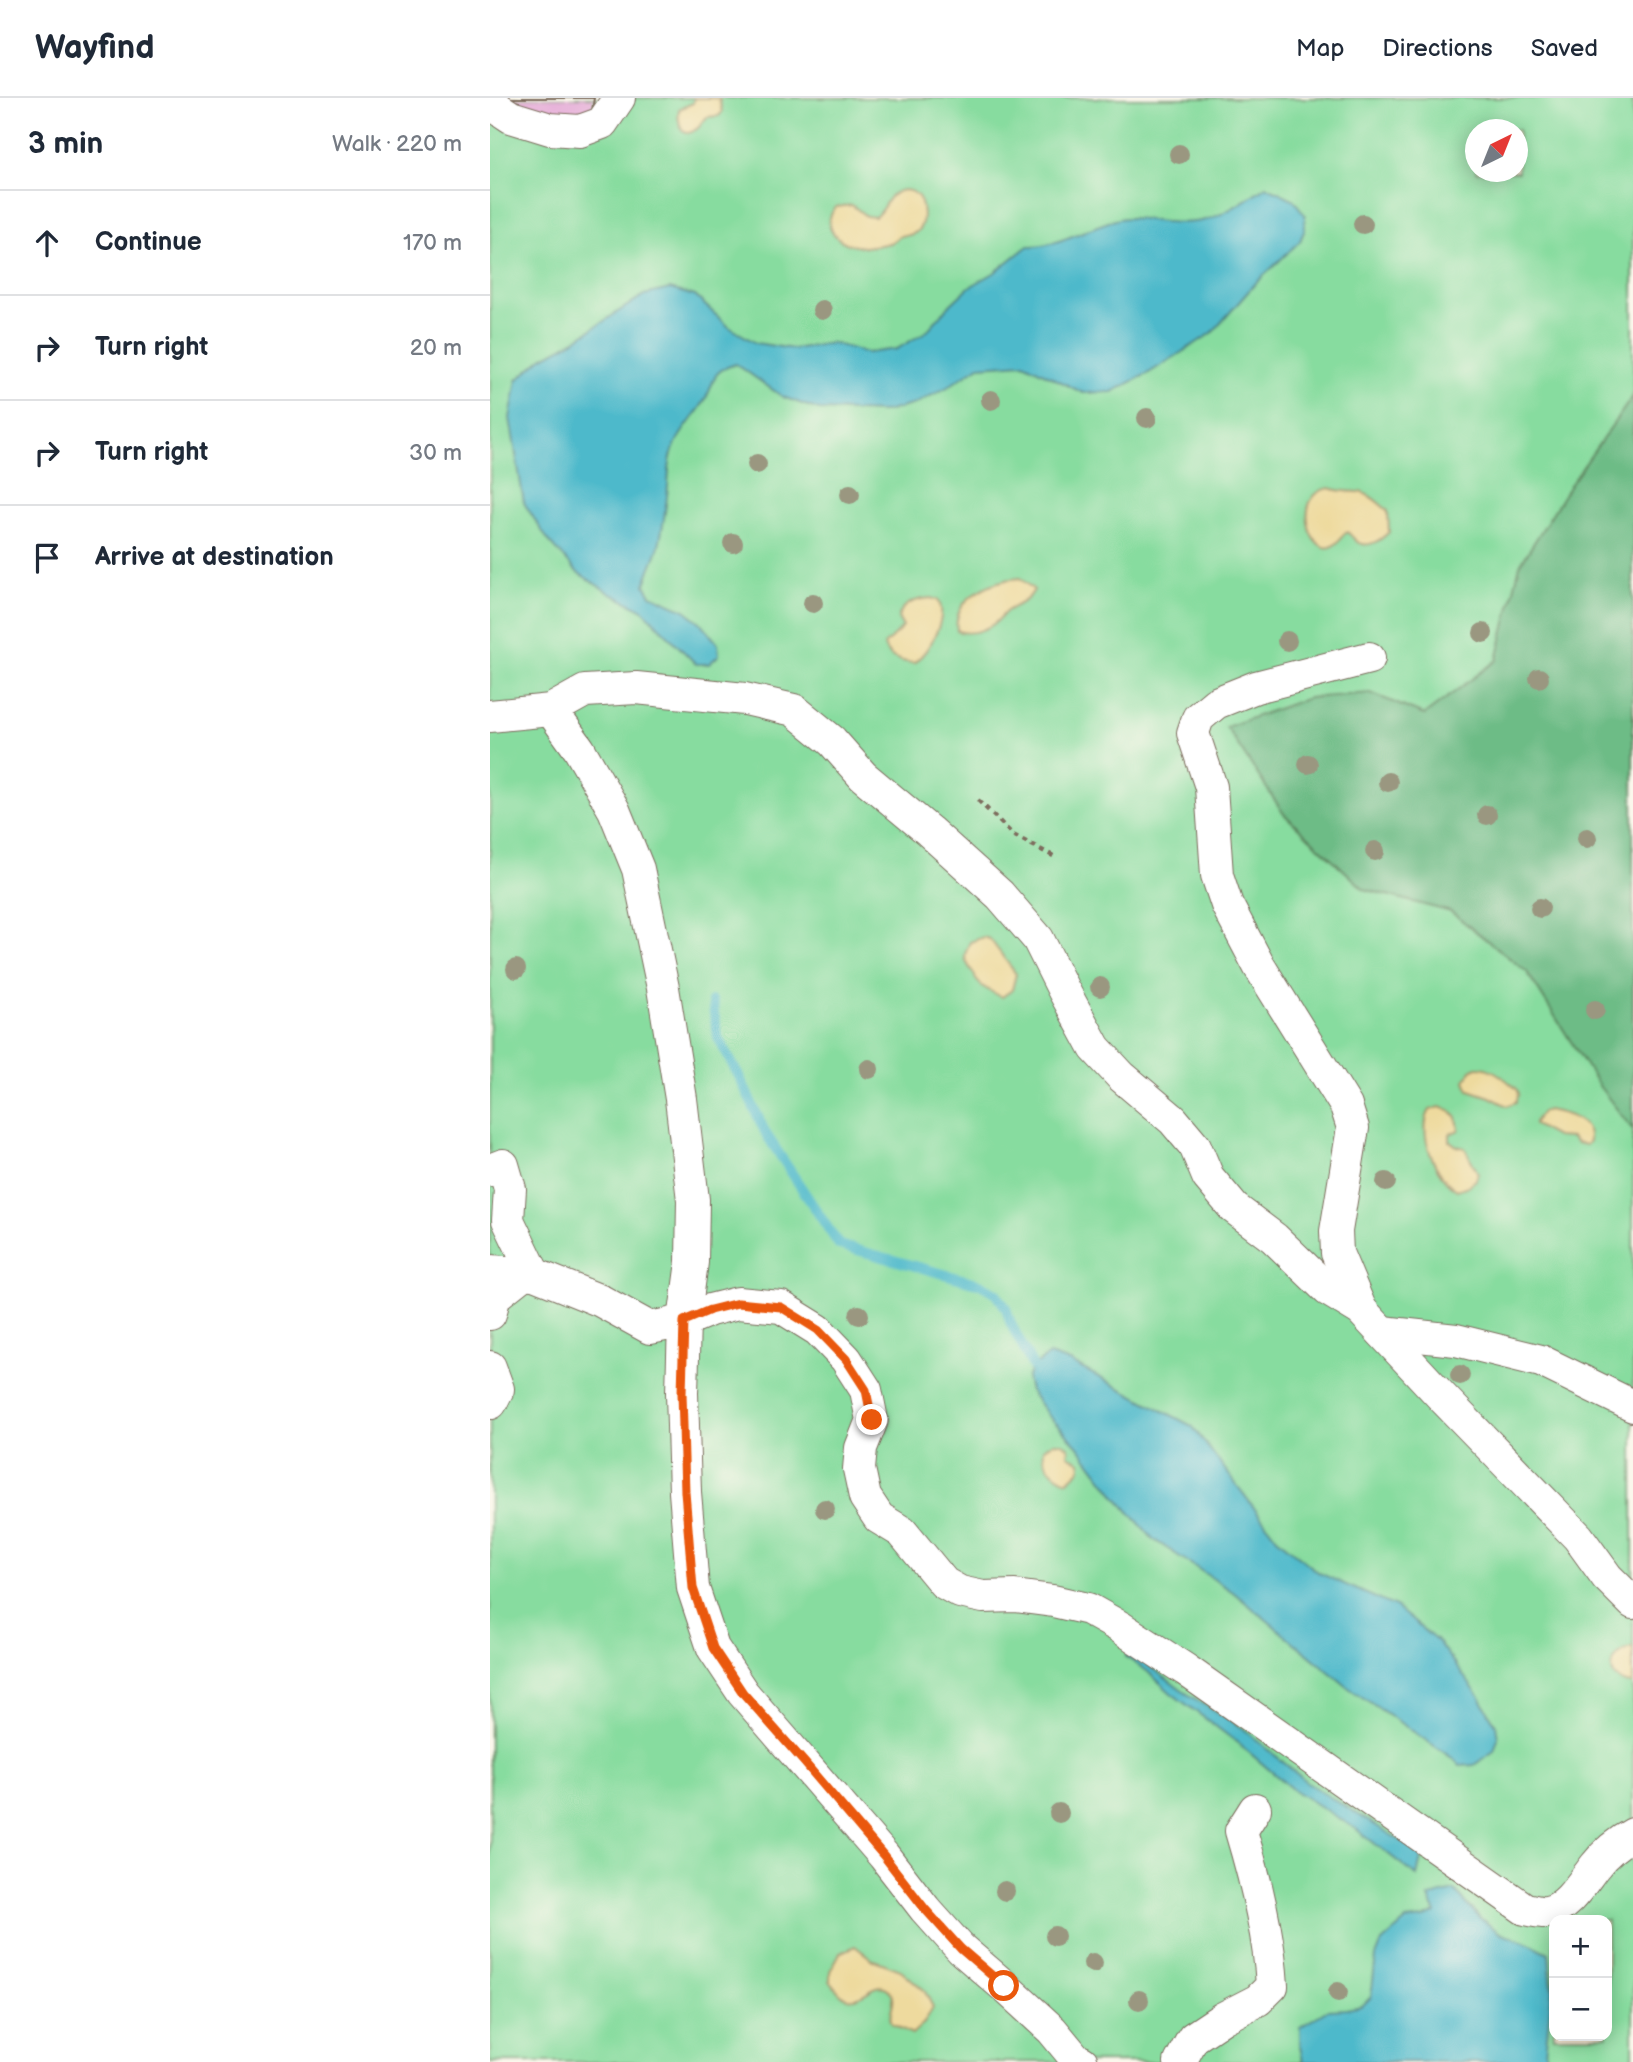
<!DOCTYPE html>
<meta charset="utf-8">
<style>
:root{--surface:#fff;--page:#f6f6f7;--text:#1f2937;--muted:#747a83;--line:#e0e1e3}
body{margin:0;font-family:"Balsamiq Sans",sans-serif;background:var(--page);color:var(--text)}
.controls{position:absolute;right:21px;bottom:21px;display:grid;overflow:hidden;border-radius:14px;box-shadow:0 4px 18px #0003}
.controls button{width:63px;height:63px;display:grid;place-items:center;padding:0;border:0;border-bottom:2px solid var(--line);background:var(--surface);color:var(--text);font:35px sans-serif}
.compass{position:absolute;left:975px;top:21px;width:63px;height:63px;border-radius:50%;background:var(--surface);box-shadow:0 4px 18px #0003;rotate:43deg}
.stop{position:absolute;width:21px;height:21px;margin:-16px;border:5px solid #ea580c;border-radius:50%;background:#fff}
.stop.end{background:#ea580c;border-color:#fff;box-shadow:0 2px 7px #0008}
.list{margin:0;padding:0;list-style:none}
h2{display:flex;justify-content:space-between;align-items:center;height:91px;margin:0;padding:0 28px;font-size:30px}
h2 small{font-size:23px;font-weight:400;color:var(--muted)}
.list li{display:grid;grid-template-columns:46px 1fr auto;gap:21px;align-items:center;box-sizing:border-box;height:105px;padding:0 28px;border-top:2px solid var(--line)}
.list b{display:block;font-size:26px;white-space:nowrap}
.list em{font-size:23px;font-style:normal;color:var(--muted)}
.icon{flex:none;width:38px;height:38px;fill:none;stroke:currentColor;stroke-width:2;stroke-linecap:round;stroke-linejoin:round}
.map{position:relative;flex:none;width:1143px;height:1964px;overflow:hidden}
header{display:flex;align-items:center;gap:42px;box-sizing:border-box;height:98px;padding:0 35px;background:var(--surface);border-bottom:2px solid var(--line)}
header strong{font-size:33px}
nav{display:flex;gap:38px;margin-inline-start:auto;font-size:24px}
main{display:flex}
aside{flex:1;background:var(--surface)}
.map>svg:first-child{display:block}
.green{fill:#87dc9f;stroke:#61835e;stroke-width:2;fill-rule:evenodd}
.forest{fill:#6dbc86;stroke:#547352;stroke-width:2}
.sand{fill:#eeda9e;stroke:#94825e;stroke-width:2}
.water{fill:#4eb9cb;stroke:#447274;stroke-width:2}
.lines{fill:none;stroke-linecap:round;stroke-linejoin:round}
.stream{stroke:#4eb9cb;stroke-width:10}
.building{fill:#e4a9d7}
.minor-casing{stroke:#7d6c5d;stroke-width:34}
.path{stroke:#7d6c5d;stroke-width:4.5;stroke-dasharray:5 5;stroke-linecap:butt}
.minor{stroke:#fff;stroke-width:32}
.tree{fill:#9a9780}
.route{stroke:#ea580c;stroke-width:9}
</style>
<header>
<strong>Wayfind</strong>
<nav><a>Map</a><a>Directions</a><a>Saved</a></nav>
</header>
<main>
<aside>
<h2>3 min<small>Walk · 220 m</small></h2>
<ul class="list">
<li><svg class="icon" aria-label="ahead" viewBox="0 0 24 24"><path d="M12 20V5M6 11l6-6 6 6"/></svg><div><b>Continue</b></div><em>170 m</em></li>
<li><svg class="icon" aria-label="right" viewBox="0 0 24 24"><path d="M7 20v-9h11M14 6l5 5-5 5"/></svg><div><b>Turn right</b></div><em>20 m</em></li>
<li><svg class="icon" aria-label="right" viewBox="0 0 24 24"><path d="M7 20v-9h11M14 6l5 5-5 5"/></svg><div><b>Turn right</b></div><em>30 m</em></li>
<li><svg class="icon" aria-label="arrive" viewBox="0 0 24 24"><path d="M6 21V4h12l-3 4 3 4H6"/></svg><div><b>Arrive at destination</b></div></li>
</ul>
</aside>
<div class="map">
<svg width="1143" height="1964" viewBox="0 0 1143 1964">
<rect width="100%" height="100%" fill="#fbf7ec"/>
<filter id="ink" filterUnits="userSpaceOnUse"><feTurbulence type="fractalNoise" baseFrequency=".0143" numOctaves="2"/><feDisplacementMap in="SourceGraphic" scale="14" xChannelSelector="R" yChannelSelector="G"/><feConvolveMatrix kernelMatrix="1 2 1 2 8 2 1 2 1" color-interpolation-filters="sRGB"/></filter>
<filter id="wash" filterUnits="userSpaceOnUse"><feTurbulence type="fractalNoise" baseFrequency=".00686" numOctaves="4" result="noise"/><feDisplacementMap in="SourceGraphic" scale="28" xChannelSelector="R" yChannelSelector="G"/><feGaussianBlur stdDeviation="1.57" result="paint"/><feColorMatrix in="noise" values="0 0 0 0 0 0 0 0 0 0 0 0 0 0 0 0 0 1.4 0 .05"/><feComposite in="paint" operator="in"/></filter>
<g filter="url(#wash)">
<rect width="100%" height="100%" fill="#f7e7d1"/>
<path class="green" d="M0 0H1143V1964H0ZM986 32H1028V74H986ZM1064 1822H1117V1938H1064Z"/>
<path class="forest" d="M1143 298V1032L1109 988 1037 874 961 814 874 791 794 716 736 629 818 600 881 595 934 617 1007 562 1030 467 1080 387Z"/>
<g class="sand">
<path d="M204 0H229L232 14 229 18 217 19C213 23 210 30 205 32 191 43 187 21 189 11L203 5Z"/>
<path d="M414 92C425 93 430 98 432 109 434 119 433 133 422 136 415 139 417 135 411 138 407 139 405 143 402 144 396 147 382 148 375 149 353 150 327 130 346 109L362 107 376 118 385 119C398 108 395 95 414 92Z"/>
<path d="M840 390C850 394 859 393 869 394 880 396 890 406 898 413L899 434C891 442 877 452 866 443 863 440 861 436 857 434 851 438 848 446 841 449 819 456 802 395 840 390Z"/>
<path d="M530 480 544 492C538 504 528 506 517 513 513 516 510 521 505 525 494 533 480 537 467 533 462 500 501 482 530 480Z"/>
<path d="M441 500 448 502C459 520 439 553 424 565 412 564 397 560 394 547L413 529 408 520C412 505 426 501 441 500Z"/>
<path d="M493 839 500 841 526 876 522 892 512 899C504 895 493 891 488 884 482 877 488 882 483 875 474 861 472 860 480 844Z"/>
<path d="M987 969C1002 968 1016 982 1027 991L1029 996 1026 1004 1017 1008 1000 999 979 992 975 983 981 972Z"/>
<path d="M950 1009 959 1012 967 1019 969 1032 960 1036V1043L967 1048 975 1050 988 1075 986 1082 978 1088 967 1092C946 1081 926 1034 940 1012Z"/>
<path d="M1057 1012C1074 1015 1102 1021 1099 1043L1096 1047 1086 1045 1081 1040 1066 1039 1044 1027V1024L1052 1014Z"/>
<path d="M562 1345H573L579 1350 578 1357 590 1364 591 1368 589 1373 578 1383C564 1379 551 1365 554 1350Z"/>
<path d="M1141 1550 1143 1551V1586C1115 1585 1116 1558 1141 1550Z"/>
<path d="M365 1848 382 1861 411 1872 434 1892 443 1909 434 1925 422 1936 402 1926C396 1914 408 1904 401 1894 387 1876 371 1908 355 1899 349 1896 344 1888 340 1883V1873L350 1855Z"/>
</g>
<g class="water">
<path d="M776 88 803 101 815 117V131L810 143 763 188 722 235 659 275 622 294 593 295 534 265 489 268 456 290 425 306 395 314 329 312 293 299 246 266C220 274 227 279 216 300 208 316 194 328 186 345 179 359 179 372 178 387 177 404 172 435 168 451 164 463 158 474 155 487L161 497 195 512 210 524 228 546 229 557 219 566H206L152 511 121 496 87 474 58 442 34 405 20 320 27 282 52 260 85 242 154 197 180 191 205 198 239 229 266 245 303 251 342 245 377 255 407 251 437 233 458 209 478 190 504 175 538 148C570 149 598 128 629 121 644 117 662 124 677 124 689 125 704 125 715 122 733 118 760 99 776 88Z"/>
<path d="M559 1257 580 1264 702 1328 787 1440 829 1475 906 1509 948 1544 991 1601 1006 1627 1008 1640 1004 1653 984 1667 970 1668 965 1662 859 1590 743 1494 663 1441 628 1401 587 1347 558 1317 540 1293 537 1280 543 1269Z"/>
<path d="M638 1552 691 1592 754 1631 819 1686 932 1756 927 1778 866 1731 802 1691 748 1645 681 1595 657 1573 636 1559Z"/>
<path d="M964 1792 990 1820 1010 1835 1035 1843 1059 1855 1062 1892 1054 1964H813L810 1948V1929L838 1912 856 1911 872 1908 881 1899 886 1859 892 1844 916 1823 933 1821 946 1815 939 1800Z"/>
</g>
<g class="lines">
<path class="stream" d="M222 903 228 940 249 978 276 1036 349 1147 490 1186 506 1195 516 1210 521 1226 543 1269"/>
</g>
<g id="blocks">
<path class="building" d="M14 0H104L100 26 28 12 29 4Z"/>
</g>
</g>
<g filter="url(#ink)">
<use href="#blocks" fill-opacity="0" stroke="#7d6c5d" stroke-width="2"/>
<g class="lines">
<g class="minor-casing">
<g id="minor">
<path d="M0 5 21 19 60 31 90 33 112 25 129 0"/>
<path d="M0 618 61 612"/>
<path d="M0 1072 13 1067 20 1091 18 1122 44 1176 0 1173"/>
<path d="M44 1176 111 1203 160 1230 194 1223 192 1295 195 1394 203 1490 223 1550 253 1595 394 1758 435 1811 471 1851 514 1888 562 1932 586 1961 592 1964"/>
<path d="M871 1212 847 1155 846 1133 863 1030 856 1008 769 868 737 807 727 777 721 689 703 635 708 620 726 605 766 589 879 560"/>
<path d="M0 1216 5 1198 34 1175"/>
<path d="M892 1234 966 1242 1051 1263 1143 1308"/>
<path d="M0 1269 8 1291 1 1305 0 1302"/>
<path d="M1143 1505 1117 1479 1088 1439 954 1301 871 1212 838 1192 784 1140 744 1110 718 1079 705 1048 683 1022 631 978 605 950 574 893 548 841 510 797 439 733 373 678 342 643 304 612 255 601 146 590 95 593 61 612 89 651 124 712 148 771 173 890 191 1001 203 1102 202 1164 194 1223 220 1212 248 1205 291 1209 328 1232 356 1261 376 1292 382 1322 371 1350 369 1371 375 1399 389 1420 412 1434 454 1485 470 1494 493 1499 525 1498 563 1503 598 1511 630 1529 696 1572 1035 1811C1042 1812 1051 1815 1057 1814 1078 1810 1093 1783 1105 1768 1115 1755 1128 1744 1143 1736"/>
<path d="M690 1964 703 1940 733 1920 768 1902 782 1888C779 1835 766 1783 751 1733L765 1711"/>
</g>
</g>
<path class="path" d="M488 702 523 737 565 759"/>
<use href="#minor" class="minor"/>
</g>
<g class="tree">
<circle cx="689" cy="56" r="10"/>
<circle cx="873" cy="126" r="10"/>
<circle cx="332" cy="212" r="10"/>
<circle cx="501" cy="302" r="10"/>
<circle cx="657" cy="320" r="10"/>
<circle cx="267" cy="366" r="10"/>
<circle cx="360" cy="396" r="10"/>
<circle cx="243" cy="445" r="10"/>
<circle cx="323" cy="505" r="10"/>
<circle cx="993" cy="535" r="10"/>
<circle cx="797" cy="543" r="10"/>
<circle cx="1049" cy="580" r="10"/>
<circle cx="818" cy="666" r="10"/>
<circle cx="898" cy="684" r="10"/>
<circle cx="997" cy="717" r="10"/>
<circle cx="1097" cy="740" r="10"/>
<circle cx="885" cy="753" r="10"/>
<circle cx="1050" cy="810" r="10"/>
<circle cx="26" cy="871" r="10"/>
<circle cx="610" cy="889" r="10"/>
<circle cx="1105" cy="912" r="10"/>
<circle cx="379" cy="971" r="10"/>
<circle cx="896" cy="1084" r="10"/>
<circle cx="369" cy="1217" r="10"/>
<circle cx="970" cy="1277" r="10"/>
<circle cx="335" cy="1411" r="10"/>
<circle cx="569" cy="1715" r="10"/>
<circle cx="515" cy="1793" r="10"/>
<circle cx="565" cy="1838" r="10"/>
<circle cx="603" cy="1865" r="10"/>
<circle cx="848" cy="1894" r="10"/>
<circle cx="649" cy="1902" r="10"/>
</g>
</g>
<g class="lines" filter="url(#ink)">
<path class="route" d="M382 1322 376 1292 356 1261 328 1232 291 1209 248 1205 220 1212 194 1223 192 1295 195 1394 203 1490 223 1550 253 1595 314 1664 394 1758 435 1811 471 1851 514 1888"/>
</g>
</svg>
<div class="controls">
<button>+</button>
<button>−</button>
</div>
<svg class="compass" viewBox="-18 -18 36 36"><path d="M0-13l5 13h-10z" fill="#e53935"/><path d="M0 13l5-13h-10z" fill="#747a83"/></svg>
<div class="stop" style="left:514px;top:1888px"></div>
<div class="stop end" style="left:382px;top:1322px"></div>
</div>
</main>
